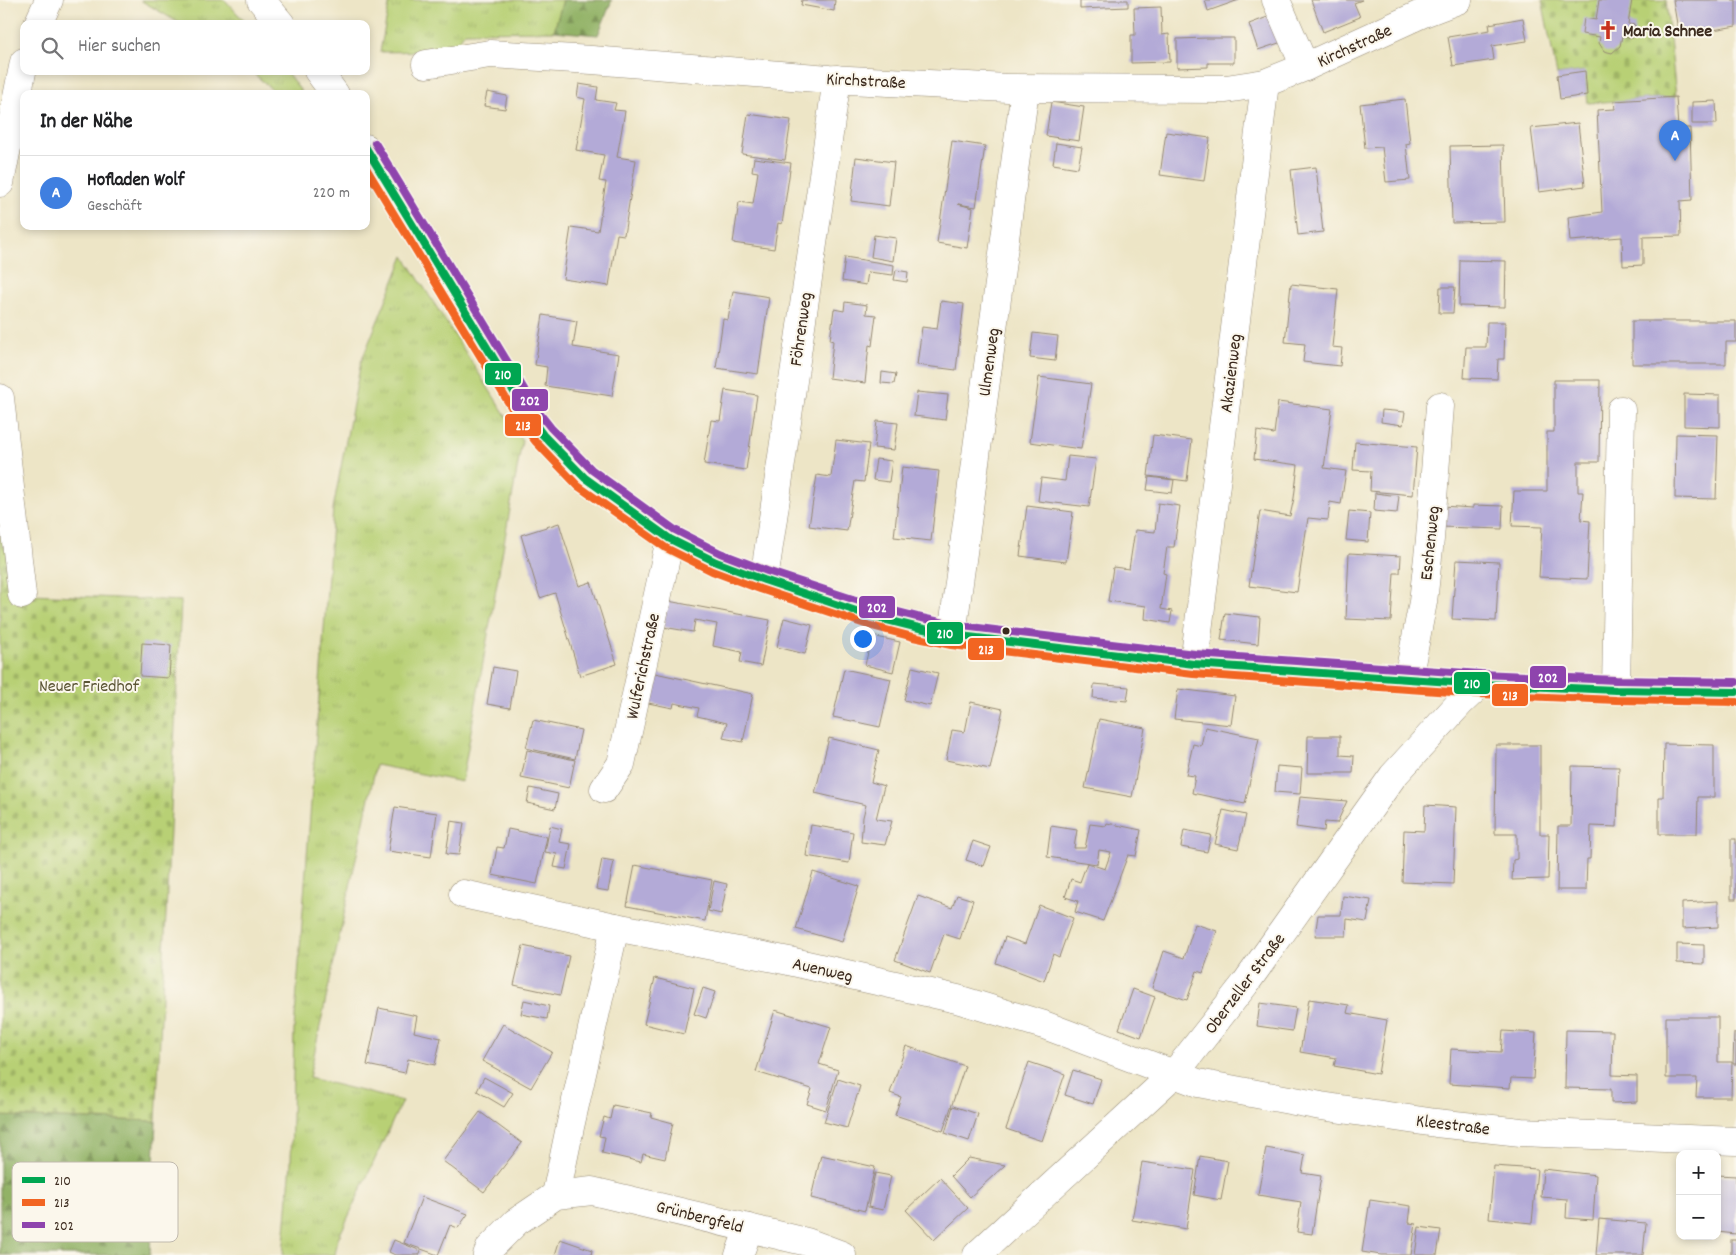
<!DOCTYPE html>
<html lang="de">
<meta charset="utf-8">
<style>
:root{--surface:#fff;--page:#f6f6f6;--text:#202124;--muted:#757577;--line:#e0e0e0;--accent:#c8321e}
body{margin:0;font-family:Dekko,sans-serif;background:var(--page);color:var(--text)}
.controls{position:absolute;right:15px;bottom:15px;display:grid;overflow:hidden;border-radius:10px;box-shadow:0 2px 8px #0003}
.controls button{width:45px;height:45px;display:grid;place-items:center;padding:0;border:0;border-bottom:1px solid var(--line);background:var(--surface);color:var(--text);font:25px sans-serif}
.you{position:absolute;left:862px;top:638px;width:18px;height:18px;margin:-12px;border:4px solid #fff;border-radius:50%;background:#1a73e8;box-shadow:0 0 0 8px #1a73e833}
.badge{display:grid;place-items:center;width:32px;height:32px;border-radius:50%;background:var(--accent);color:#fff;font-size:16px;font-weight:700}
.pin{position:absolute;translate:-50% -41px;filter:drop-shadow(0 1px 2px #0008)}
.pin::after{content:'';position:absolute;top:26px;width:18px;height:15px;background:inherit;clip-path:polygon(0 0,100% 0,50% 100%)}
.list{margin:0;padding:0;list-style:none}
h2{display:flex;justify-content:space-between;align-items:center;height:65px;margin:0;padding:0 20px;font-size:21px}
h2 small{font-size:16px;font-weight:400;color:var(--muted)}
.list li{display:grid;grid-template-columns:32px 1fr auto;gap:15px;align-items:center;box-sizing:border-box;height:75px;padding:0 20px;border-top:1px solid var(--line)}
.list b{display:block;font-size:19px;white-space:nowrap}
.list p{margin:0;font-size:16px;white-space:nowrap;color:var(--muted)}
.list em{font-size:16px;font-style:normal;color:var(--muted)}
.icon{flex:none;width:28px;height:28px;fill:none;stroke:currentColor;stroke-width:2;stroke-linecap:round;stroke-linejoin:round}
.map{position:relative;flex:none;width:1736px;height:1255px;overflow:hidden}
.search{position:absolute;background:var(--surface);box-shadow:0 2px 8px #0003;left:20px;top:20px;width:350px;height:55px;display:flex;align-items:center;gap:12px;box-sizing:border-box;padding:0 18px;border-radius:10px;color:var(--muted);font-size:19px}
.panel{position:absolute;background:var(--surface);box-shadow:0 2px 8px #0003;left:20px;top:90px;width:350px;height:140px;border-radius:10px}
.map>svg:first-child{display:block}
.grass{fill:url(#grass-tufts);stroke:#7a7d4a}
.forest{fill:url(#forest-firs);stroke:#666e42}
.cemetery{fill:url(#cemetery-stones);stroke:#7a7d4a}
.building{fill:#b3aad7}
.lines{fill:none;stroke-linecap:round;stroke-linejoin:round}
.street-casing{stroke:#948872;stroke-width:29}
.secondary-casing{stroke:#948872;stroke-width:29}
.street{stroke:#fff;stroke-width:28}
.secondary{stroke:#fff;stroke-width:28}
.bus-1-casing{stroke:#fbf7ec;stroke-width:11}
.bus-2-casing{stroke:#fbf7ec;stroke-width:11}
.bus-3-casing{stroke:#fbf7ec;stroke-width:11}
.bus-1{stroke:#00a651;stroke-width:8}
.bus-2{stroke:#f26522;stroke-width:8}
.bus-3{stroke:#8e44ad;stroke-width:8}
.bus-dot{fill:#3b2a1e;stroke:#fbf7ec;stroke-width:2}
.labels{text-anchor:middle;stroke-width:4;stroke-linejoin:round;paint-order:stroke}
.poi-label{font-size:18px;font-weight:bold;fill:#3b2a1e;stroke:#fbf7ec;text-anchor:start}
.street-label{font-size:18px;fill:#3b2a1e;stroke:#fbf7ec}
.park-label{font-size:18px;fill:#5a5434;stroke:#fbf7ec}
.key{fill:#fbf7ec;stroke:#c1baae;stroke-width:1}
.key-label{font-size:14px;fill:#3b2a1e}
.line-badge{stroke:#fbf7ec;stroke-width:2}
.badge-label{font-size:14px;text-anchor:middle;font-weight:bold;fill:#fff}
</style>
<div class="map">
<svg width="1736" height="1255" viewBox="0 0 1736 1255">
<defs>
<pattern id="grass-tufts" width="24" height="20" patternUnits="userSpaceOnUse" patternTransform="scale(1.25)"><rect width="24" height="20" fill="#b8d075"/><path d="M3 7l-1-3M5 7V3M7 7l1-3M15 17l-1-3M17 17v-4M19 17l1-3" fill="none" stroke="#9fb365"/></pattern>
<pattern id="forest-firs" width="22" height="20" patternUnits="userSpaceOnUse" patternTransform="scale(1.25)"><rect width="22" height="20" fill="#92b266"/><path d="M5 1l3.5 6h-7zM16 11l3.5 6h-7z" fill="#789153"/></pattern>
<pattern id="cemetery-stones" width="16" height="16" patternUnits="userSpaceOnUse" patternTransform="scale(1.25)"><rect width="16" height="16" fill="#b8d075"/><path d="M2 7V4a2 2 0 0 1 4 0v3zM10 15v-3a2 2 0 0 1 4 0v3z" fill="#9fb365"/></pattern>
</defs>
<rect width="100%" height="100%" fill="#fbf7ec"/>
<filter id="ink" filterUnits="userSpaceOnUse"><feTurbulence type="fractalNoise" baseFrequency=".02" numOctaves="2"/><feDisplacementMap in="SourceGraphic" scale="10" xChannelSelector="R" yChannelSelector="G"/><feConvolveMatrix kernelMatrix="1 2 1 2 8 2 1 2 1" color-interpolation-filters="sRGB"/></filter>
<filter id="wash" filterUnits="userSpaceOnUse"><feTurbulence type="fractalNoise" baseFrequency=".0096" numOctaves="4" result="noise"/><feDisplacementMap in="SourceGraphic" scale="20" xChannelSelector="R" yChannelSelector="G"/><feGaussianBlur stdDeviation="1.12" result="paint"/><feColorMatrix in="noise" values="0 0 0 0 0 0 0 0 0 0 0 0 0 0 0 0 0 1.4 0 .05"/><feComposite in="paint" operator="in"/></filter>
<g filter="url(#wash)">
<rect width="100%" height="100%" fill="#ede5c6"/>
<g class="grass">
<path d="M140 0H225L247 24H181Z"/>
<path d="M390 0H563L554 31 465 32 454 47 435 51 380 52Z"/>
<path d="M251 71H286L303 94H277Z"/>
<path d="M404 256 522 441 462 782 376 765 309 1078 402 1101 338 1239 335 1255H283L291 1163 294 1030 333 509 361 362Z"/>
</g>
<g class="forest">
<path d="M563 0H612L598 35 554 31Z"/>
<path d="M0 1116 156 1121 150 1255H0Z"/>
</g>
<g class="cemetery">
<path d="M1542 0H1666L1676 97 1588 103 1584 71 1557 75Z"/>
<path d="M0 466 11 593 181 601 156 1121 0 1116Z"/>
</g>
<g id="blocks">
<g class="building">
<path d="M802 0H835L834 11 801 5Z"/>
<path d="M1080 0H1128V7L1080 9Z"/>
<path d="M1205 0H1239L1208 11Z"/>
<path d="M1311 0H1362L1354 3 1360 17 1323 32Z"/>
<path d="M1599 0H1632L1628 24 1635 25 1633 38 1622 36 1620 46 1612 53 1604 51 1599 43 1600 37 1582 34 1584 18 1596 20Z"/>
<path d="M1673 0H1736V26L1679 36Z"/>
<path d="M1161 7 1162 35 1169 34 1170 62 1131 63V35H1135L1134 8Z"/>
<path d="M1273 15 1282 42 1258 50 1249 24Z"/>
<path d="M1523 18 1527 41 1492 46 1494 60 1453 66 1448 37 1490 30 1489 24Z"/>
<path d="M1207 38H1234V63H1208V67L1177 68V39Z"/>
<path d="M1585 71 1587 95 1560 99 1557 75Z"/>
<path d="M579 84 598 87 596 100 616 103 614 110 625 111 617 157 636 160 624 235 617 234 609 286 563 279 571 227 598 231 606 182 599 181 604 155 576 150 585 99 577 97Z"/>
<path d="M487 92 507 96 505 109 484 106Z"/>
<path d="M1676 97 1678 128H1690L1692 200 1680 201 1681 236 1643 237V265L1623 266 1622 237 1570 241 1568 217 1602 212 1597 110 1615 109 1614 101Z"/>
<path d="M1405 99 1410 143 1406 144 1410 180 1386 182 1382 147 1365 148 1360 104Z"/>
<path d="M1716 101 1717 124H1692V102Z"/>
<path d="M1051 102 1084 107 1079 141 1046 136Z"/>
<path d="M748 114 791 120 785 160 742 154Z"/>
<path d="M1578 123 1585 186 1539 192 1531 128Z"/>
<path d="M1166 132 1210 138 1204 181 1160 175Z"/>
<path d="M952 141 985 146 976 207 958 204 973 208 967 248 937 243Z"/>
<path d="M1056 143 1082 147 1078 168 1053 164Z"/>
<path d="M1503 145 1505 222 1452 223 1450 146Z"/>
<path d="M856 157 894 162 889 206 851 201Z"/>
<path d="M754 158 791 163 782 224 778 223 774 249 733 243 739 202 753 204 758 172 752 171Z"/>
<path d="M1316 167 1323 232 1298 235 1291 170Z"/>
<path d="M874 235 896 238 893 261 871 257Z"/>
<path d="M845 257 894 265 893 275 868 272 866 285 842 281Z"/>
<path d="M1460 260 1506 261 1505 307 1459 306Z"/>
<path d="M896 270 908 272 907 282 894 280Z"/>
<path d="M1291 284 1338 289 1332 347 1342 348 1340 366 1303 362 1305 344 1285 342Z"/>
<path d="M1440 287H1455L1453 313H1439Z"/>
<path d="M733 291 769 297 758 374 716 368 723 319 728 320Z"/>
<path d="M941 301 964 304 956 370 917 365 922 327 937 329Z"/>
<path d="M845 302 867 305 866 314 876 315 872 346 869 345 865 383 829 378 833 341 830 340 834 309 844 311Z"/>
<path d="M543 315 577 321 573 347 619 354 612 396 545 386 547 367 535 365Z"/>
<path d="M1632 321H1736V342H1726V364H1632Z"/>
<path d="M1487 322H1505L1504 359H1498L1497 379 1464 378 1466 347H1486Z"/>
<path d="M1033 333 1058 336 1055 361 1030 358Z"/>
<path d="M882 372 896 374 894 384 881 383Z"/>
<path d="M1039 377 1091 384 1081 449 1030 442Z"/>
<path d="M1554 380H1600L1599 462H1578V492H1583L1581 520 1590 521 1587 579 1539 577 1542 527 1512 526 1514 491H1547V432H1554Z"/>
<path d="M725 390 757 395 746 470 704 464 711 420 720 421Z"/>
<path d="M917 392 948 395 945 420 914 416Z"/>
<path d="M1684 394 1720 395V427L1684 426Z"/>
<path d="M1278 402 1332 409 1324 468 1346 471 1341 504 1330 502 1328 520 1308 518 1297 592 1249 586 1260 511 1290 516 1294 498 1298 465 1254 459 1257 431 1274 434Z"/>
<path d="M1382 410 1405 412 1403 425 1381 422Z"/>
<path d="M877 421 898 423 894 450 874 448Z"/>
<path d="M1676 434 1718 435 1716 499 1675 498Z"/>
<path d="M1153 435 1192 440 1187 481 1148 476Z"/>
<path d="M836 440 869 444 864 482 855 481 847 531 809 526 817 475 831 477Z"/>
<path d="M1355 442 1417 447 1413 495 1370 491 1371 471 1353 470Z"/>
<path d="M1068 456 1096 459 1089 507 1038 501 1041 478 1065 481Z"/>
<path d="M876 459 892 461 889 482 873 480Z"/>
<path d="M902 467 939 471 931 541 894 537Z"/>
<path d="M1149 477 1174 480 1172 493 1147 490Z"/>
<path d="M1375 493 1399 496 1397 513 1374 511Z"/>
<path d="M1158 503 1180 506 1174 547H1167L1163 573 1166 574 1161 609 1172 611 1170 623 1145 619 1146 606 1108 601 1113 567 1129 569 1135 530 1155 532Z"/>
<path d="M1473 505 1503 506 1502 529 1440 527 1442 506 1473 508Z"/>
<path d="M1027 506 1073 512 1066 562 1020 556Z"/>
<path d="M1349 511 1370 513 1368 542 1346 540Z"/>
<path d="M559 523 579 586 591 582 617 664 580 676 555 593 540 598 521 535Z"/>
<path d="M1349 553 1401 556 1400 573H1394L1391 621 1346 619Z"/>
<path d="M1456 560 1499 562 1496 621 1452 619Z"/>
<path d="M668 601 770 620 761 666 740 662 742 652 713 646 717 624 695 620 693 632 663 627Z"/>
<path d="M1225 613 1260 617 1258 644 1221 640Z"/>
<path d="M784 618 812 625 805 654 777 647Z"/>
<path d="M872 636 900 642 893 672 865 665Z"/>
<path d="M142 643 171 645 169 678 140 676Z"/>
<path d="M493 667 516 671 510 708 487 704Z"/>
<path d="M912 667 938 673 930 706 904 700Z"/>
<path d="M844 669 891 679 880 727 833 717Z"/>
<path d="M655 673 753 694 743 742 723 738 727 723 697 716 699 708 674 703 673 708 648 703Z"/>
<path d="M1094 684 1129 687 1127 701 1093 698Z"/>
<path d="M1178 689 1235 696 1231 725 1174 719Z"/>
<path d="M971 702 1003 709 990 769 946 760 952 730 965 732Z"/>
<path d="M1099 719 1145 728 1132 797 1085 788Z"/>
<path d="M533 720 581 730 575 759 526 748Z"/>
<path d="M1205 727 1259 738 1245 804 1192 793 1195 776 1186 775 1193 744 1201 746Z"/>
<path d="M1308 736H1340V755L1354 756 1353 773H1307Z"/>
<path d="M829 738 879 750 871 782 884 786 876 819 892 821 885 845 861 842 863 817 866 805 815 793Z"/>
<path d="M1664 744 1714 745V797H1698L1697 834H1659V797H1663Z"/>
<path d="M1496 745H1540V834H1549L1548 879 1512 880 1513 860 1517 859V834H1495Z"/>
<path d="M527 750 575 760 569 788 521 778Z"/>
<path d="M1277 766 1302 768 1300 794 1275 792Z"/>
<path d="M1572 766 1619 767 1617 827 1591 826 1590 859H1587L1586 890H1557L1558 826H1571Z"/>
<path d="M530 788 558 794 555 809 527 803Z"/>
<path d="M1300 797 1347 801 1337 823 1325 822 1324 831 1296 827Z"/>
<path d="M1425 805 1456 807 1453 884 1402 882 1404 830 1424 831Z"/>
<path d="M395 807 437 813 431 857 388 851Z"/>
<path d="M1223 810 1246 815 1238 849 1215 844Z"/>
<path d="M451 821 464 823 459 855 446 854Z"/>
<path d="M1107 823 1141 830 1136 856 1128 855 1103 921 1075 912 1078 901 1065 897 1071 879 1080 882 1087 863 1105 869 1111 852 1099 850 1097 864 1047 857 1051 826 1077 830 1074 848H1085L1090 824 1106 826Z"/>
<path d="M811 825 853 832 849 863 806 856Z"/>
<path d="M550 826 562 829 559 842 571 844 566 869 554 867 557 854 545 852Z"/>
<path d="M508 829 547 837 537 884 492 875 497 847 504 848Z"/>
<path d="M1184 830 1211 835 1207 852 1181 847Z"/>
<rect x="1731" y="839" width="5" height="60"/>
<path d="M973 841 991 847 984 866 966 860Z"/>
<path d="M602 859 614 861 608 891 596 889Z"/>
<path d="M635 865 712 880 705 921 627 906Z"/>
<path d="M813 872 859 886 842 942 796 929Z"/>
<path d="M714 881 727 884 721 914 708 911Z"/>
<path d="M957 895 973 900 960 939 944 934 930 973 895 960 918 896 952 908Z"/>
<path d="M1343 896 1371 900 1367 922 1347 919 1346 936H1315L1318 915H1341Z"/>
<path d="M1718 901V927L1682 929V903Z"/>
<path d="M1039 905 1073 918 1059 957 1053 954 1044 981 996 963 1005 937 1025 944Z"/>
<path d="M1195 924 1217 931 1203 973 1197 971 1187 1000 1152 988 1164 951 1184 958Z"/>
<path d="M1677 944 1704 945V964L1677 963Z"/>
<path d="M523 946 569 956 560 995 514 985Z"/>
<path d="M655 978 694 988 684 1034 644 1024Z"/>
<path d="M703 988 715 992 706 1018 694 1014Z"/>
<path d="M1133 989 1155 997 1141 1037 1119 1029Z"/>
<path d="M1309 999 1349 1005 1347 1013 1387 1020 1378 1074 1334 1066 1336 1058 1300 1052Z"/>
<path d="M524 1000 549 1006 547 1019 521 1014Z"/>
<path d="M1260 1003 1296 1008 1292 1031 1257 1026Z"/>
<path d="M379 1008 417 1016 414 1032 441 1038 435 1065 408 1059 405 1073 367 1065Z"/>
<path d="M775 1010 831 1027 819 1064 838 1070 826 1110 807 1104 812 1089 756 1072Z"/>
<path d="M1666 1017H1718V1062H1732L1731 1097H1696L1697 1078H1666Z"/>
<path d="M503 1024 552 1052 531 1088 482 1061Z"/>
<path d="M1566 1030 1613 1031 1612 1075 1637 1076V1102L1611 1103V1089L1565 1088Z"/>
<path d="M1503 1031 1536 1033 1533 1079 1511 1078 1510 1088 1449 1084 1451 1049 1501 1052Z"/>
<path d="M1734 1033H1736V1064H1733Z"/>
<path d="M906 1046 965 1066 943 1131 895 1115 901 1097 890 1093Z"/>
<path d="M1029 1062 1065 1074 1042 1141 1006 1129Z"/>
<path d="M1073 1070 1101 1079 1093 1104 1065 1095Z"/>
<path d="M484 1077 513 1093 504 1107 477 1091Z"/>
<path d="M838 1079 860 1086 847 1128 824 1122Z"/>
<path d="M613 1105 652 1113 651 1117 673 1123 665 1159 643 1154 641 1162 602 1153 605 1137 599 1136 604 1117 610 1119Z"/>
<path d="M953 1106 978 1114 969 1141 945 1133Z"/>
<path d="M480 1112 522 1143 484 1192 443 1161Z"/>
<path d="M1266 1148 1305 1155 1302 1173 1321 1176 1312 1234 1297 1232 1301 1202 1258 1195Z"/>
<path d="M821 1155 875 1167 865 1211 811 1198Z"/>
<path d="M1200 1156 1228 1161 1221 1200 1194 1195Z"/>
<path d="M969 1158 1005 1165 970 1197 951 1176Z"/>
<path d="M1142 1162 1195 1170 1186 1229 1132 1220Z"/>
<path d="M1494 1166 1537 1169 1532 1223 1489 1219Z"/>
<path d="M1543 1169 1596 1175 1593 1220 1566 1218 1567 1199 1541 1197Z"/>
<path d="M875 1173 891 1176 883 1210 868 1207Z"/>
<path d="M1717 1175 1736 1176V1234L1717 1232Z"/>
<path d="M940 1178 968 1208 934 1240 906 1210Z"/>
<path d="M422 1197 468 1214 458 1228 450 1225 438 1255 404 1243Z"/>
<path d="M1370 1200 1411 1206 1409 1223 1416 1224 1411 1255H1381L1362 1252Z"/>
<path d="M1599 1219 1646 1223 1643 1255H1596Z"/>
<path d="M1419 1227 1441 1230 1437 1255H1415Z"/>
<path d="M560 1239 592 1250 591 1255H555Z"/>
<path d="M394 1240 421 1251 419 1255H395L389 1252Z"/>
<rect x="1731" y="1240" width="5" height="15"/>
</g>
</g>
</g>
<g filter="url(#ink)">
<use href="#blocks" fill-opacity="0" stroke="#948872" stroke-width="1"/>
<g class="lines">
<g class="street-casing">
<g id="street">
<path d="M1276 0 1305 67"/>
<path d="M38 24 49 0"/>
<path d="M426 64 490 54 592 60 829 79 1008 88 1226 89 1265 83 1305 67 1421 14 1458 0"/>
<path d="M0 183 24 62"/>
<path d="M0 398 22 595"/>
<path d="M764 580 837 79"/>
<path d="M952 635 1025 89"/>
<path d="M1194 664 1265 83"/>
<path d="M1408 679 1423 602 1430 539 1440 406"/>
<path d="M1616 690 1621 410"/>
<path d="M604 789 621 764 670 539"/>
<path d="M463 894 615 927 789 961 957 999 1044 1025 1198 1083 1321 1106 1436 1123 1521 1132 1736 1141"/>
<path d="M556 1195 570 1127 615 927"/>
<path d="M487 1255 490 1248 516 1222 556 1195 592 1191 807 1242 842 1255"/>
<path d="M739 1255 749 1228"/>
<path d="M977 1255 1175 1073 1245 984 1393 776 1461 702 1480 684"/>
</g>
</g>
<g class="secondary-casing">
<g id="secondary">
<path d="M261 0 281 24"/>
<path d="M318 71 335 94"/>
<path d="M366 148 528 415 543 435 585 478 670 539 716 562 764 580 871 616 915 627 952 635 1007 642 1194 664 1480 684 1616 690 1736 692"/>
</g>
</g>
<use href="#street" class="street"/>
<use href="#secondary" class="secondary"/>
<g class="bus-1-casing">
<path id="bus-1" d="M366 148 528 415 543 435 585 478 670 539 716 562 764 580 871 616 915 627 952 635 1194 664 1480 684 1616 690 1736 692"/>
</g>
<g class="bus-2-casing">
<path id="bus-2" d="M366 168 519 420 536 442 578 486 666 548 712 571 760 589 868 625 913 637 951 645 1193 674 1480 694 1616 700 1736 702"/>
</g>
<g class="bus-3-casing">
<path id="bus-3" d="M375 143 536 409 551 428 592 470 675 530 720 553 767 571 874 606 917 617 954 625 1195 654 1481 674 1616 680 1736 682"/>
</g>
<use href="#bus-1" class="bus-1"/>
<use href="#bus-2" class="bus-2"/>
<use href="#bus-3" class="bus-3"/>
</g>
</g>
<defs>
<g id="church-bare" transform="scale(1.5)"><path d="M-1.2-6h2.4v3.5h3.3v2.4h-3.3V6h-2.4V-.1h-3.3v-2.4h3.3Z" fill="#c8321e" stroke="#fbf7ec" stroke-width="2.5" paint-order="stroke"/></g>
</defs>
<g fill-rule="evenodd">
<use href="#church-bare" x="1608" y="30"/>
</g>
<circle class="bus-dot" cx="1006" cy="631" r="4.5"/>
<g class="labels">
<g class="poi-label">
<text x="1623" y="36">Maria Schnee</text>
</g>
<g class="street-label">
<text transform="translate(1354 45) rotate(-25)" y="6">Kirchstraße</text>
<text transform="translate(866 80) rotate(3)" y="6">Kirchstraße</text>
<text transform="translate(800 329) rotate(-82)" y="6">Föhrenweg</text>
<text transform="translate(988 362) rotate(-82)" y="6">Ulmenweg</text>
<text transform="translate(1230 373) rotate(-83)" y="6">Akazienweg</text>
<text transform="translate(1429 543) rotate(-84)" y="6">Eschenweg</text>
<text transform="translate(642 666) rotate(-78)" y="6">Wulferichstraße</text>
<text transform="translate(823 969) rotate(13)" y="6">Auenweg</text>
<text transform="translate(1244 983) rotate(-53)" y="6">Oberzeller Straße</text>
<text transform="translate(1453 1124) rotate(7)" y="6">Kleestraße</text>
<text transform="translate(700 1216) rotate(14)" y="6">Grünbergfeld</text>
</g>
<g class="park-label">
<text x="89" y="691">Neuer Friedhof</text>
</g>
</g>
<rect x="12" y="1162" width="166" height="80" rx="8" class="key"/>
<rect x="22" y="1177" width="23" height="6" fill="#00a651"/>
<rect x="22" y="1199" width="23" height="7" fill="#f26522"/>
<rect x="22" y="1222" width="23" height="6" fill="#8e44ad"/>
<g class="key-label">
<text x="54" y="1185">210</text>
<text x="54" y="1207">213</text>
<text x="54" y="1230">202</text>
</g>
<g class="line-badge">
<rect x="484" y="362" width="38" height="24" rx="5" fill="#00a651"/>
<rect x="511" y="388" width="38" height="24" rx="5" fill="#8e44ad"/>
<rect x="504" y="413" width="38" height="24" rx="5" fill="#f26522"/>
<rect x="858" y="595" width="38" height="24" rx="5" fill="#8e44ad"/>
<rect x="926" y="621" width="38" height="24" rx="5" fill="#00a651"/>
<rect x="967" y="637" width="38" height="24" rx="5" fill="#f26522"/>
<rect x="1529" y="665" width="38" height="24" rx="5" fill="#8e44ad"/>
<rect x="1453" y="671" width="38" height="24" rx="5" fill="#00a651"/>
<rect x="1491" y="683" width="38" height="24" rx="5" fill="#f26522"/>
</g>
<g class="badge-label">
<text x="503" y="379">210</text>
<text x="530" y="405">202</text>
<text x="523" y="430">213</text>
<text x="877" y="612">202</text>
<text x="945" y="638">210</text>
<text x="986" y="654">213</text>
<text x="1548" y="682">202</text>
<text x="1472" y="688">210</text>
<text x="1510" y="700">213</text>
</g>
</svg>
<div class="controls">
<button>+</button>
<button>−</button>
</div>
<div class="you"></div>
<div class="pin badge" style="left:1675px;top:161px;background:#3f7fe0">A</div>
<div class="search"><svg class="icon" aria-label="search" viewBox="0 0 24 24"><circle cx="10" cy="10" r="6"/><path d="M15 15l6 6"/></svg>Hier suchen</div>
<section class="panel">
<h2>In der Nähe<small></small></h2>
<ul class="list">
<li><span class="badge" style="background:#3f7fe0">A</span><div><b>Hofladen Wolf</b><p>Geschäft</p></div><em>220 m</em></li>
</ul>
</section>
</div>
